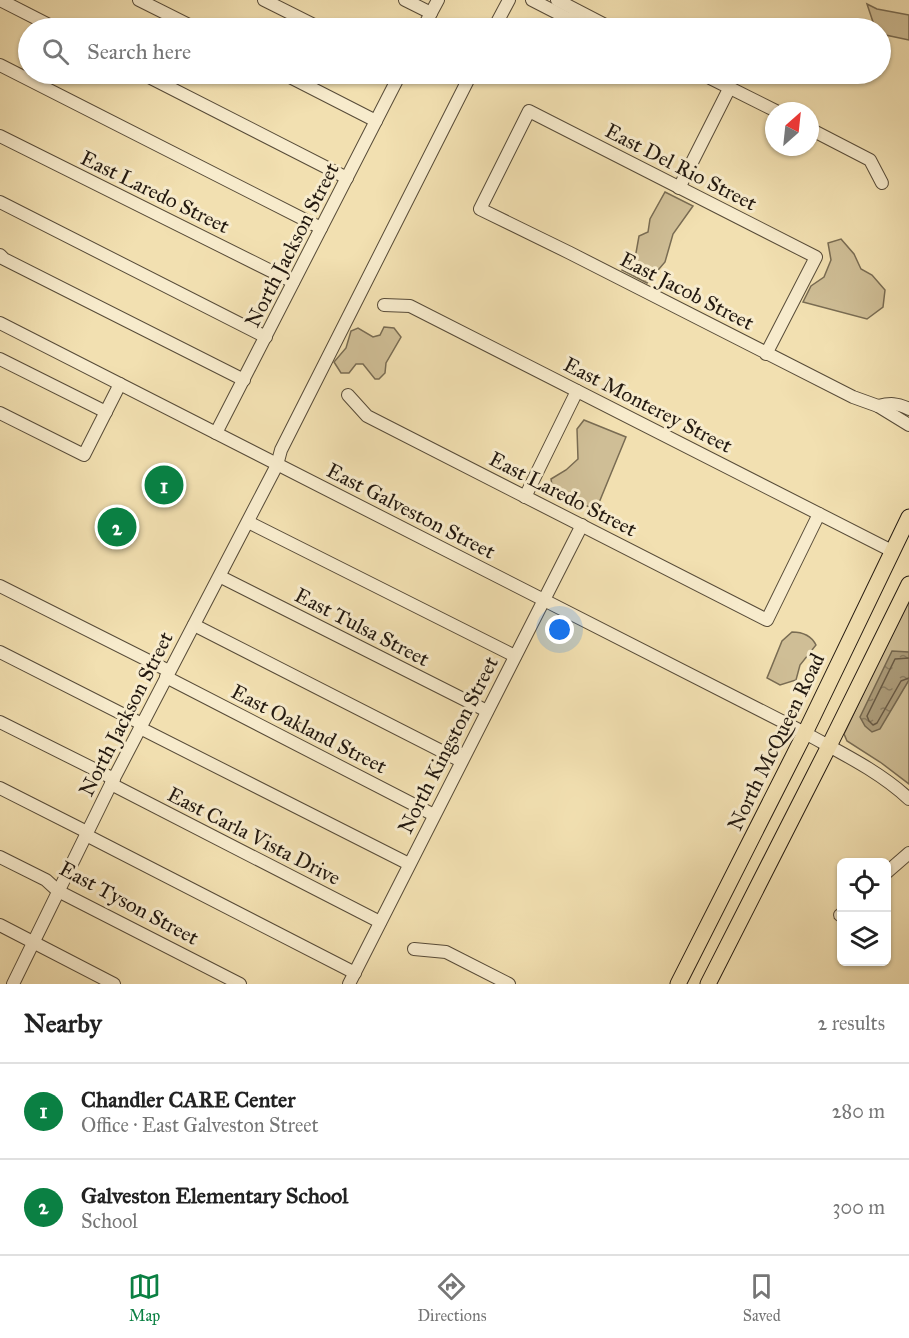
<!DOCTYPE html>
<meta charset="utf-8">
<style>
:root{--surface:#fff;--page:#f2f2f2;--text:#222;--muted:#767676;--line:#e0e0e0;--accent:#0b8043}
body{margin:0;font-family:"IM FELL Great Primer",serif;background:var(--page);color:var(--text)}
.controls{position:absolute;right:18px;bottom:18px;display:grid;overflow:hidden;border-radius:9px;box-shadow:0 2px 4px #0004}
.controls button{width:54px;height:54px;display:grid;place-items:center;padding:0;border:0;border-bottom:2px solid var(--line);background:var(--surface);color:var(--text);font:30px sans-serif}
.compass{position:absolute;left:765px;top:102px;width:54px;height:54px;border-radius:50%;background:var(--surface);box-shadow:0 2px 4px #0004;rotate:27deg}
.you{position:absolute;left:560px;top:630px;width:21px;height:21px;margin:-15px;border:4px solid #fff;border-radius:50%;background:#1a73e8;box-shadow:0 0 0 9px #1a73e833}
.badge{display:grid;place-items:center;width:39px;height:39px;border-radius:50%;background:var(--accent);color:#fff;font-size:20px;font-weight:700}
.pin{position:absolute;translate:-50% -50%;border:3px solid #fff;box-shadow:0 2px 6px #0006}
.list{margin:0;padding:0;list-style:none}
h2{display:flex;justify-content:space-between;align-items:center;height:78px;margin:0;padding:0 24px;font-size:26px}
h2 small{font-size:20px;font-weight:400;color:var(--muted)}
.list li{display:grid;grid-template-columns:39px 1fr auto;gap:18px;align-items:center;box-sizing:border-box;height:96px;padding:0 24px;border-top:2px solid var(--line)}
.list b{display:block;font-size:22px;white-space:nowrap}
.list p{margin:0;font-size:20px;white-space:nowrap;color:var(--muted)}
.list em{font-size:20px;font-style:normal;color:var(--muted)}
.icon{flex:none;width:33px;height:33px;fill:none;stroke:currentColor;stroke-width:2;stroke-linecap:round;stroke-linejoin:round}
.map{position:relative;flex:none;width:909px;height:984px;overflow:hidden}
.search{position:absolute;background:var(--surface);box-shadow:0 2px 4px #0004;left:18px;right:18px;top:18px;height:66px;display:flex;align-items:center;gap:15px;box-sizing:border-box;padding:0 21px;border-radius:33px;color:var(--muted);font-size:22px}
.sheet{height:270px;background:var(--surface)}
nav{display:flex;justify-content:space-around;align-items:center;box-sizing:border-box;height:84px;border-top:2px solid var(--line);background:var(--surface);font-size:16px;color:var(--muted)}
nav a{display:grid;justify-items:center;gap:3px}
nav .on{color:var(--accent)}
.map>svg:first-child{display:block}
.park{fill:#cfbe96;stroke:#796c53;stroke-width:1.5}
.water{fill:url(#water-ripples);stroke:#756850;stroke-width:1.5}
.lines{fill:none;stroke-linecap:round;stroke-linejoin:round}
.shore{stroke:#685a45;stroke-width:1.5}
.minor-casing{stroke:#574b38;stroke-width:14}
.major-casing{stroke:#231910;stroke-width:17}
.minor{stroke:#f7ebcc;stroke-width:12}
.major{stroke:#f2e0b1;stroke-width:15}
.labels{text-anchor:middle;stroke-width:6;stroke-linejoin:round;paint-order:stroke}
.street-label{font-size:21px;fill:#231910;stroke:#f7ebcc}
</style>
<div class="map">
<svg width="909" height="984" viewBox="0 0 909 984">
<defs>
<pattern id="water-ripples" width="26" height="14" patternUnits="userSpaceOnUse" patternTransform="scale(1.5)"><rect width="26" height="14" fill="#ac9c7a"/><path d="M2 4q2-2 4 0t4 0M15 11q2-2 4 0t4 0" fill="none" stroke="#8c7e63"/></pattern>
</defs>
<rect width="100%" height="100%" fill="#f2e0b1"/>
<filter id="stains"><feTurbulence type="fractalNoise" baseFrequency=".00333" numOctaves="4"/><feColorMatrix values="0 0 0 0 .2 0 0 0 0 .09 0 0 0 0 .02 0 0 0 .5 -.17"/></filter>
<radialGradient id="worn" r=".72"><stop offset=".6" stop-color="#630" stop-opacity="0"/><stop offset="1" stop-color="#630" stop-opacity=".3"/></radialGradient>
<g class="park">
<path d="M867 4 877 9 909 15V40L881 34 880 28H875Z"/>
<path d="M665 192 693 206 673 234 665 262 647 283 622 270 636 253 639 236 648 232 650 219Z"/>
<path d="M841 239 854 254 861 269 872 275 885 290 883 307 867 319 803 302 811 286 824 277 831 260 828 243Z"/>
<path d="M384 327 394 328 401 337 386 363 385 373 379 379H375L363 364H356L349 373H341L334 362 346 348 351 331 358 328 373 337 380 335Z"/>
<path d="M584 420 626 437 596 510 553 491 551 479 566 470 578 459 577 429Z"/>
<path d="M909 597V784L880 762 847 741 844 734Z"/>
<path d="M792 632C803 632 811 635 816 645L800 665 796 680 780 685 767 678 782 641Z"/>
</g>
<path class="water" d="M892 651 909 652V680L880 729 872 732 865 726 860 717Z"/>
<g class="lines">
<path class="shore" d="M909 658 895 659 867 716 869 721 873 725 877 723 901 681 909 678"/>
<g class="minor-casing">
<g id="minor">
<path d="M0 0 55 28"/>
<path d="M139 0 195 28"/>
<path d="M264 0 320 28"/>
<path d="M405 0 431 13"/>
<path d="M532 0 569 19 590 18"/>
<path d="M557 0 611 28"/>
<path d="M423 28 438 0"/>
<path d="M494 28 509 0"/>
<path d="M0 65 321 228"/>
<path d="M143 74 347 178"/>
<path d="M284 74 376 121"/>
<path d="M702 74 776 111"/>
<path d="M810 129 870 160 882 183"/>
<path d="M0 136 293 282"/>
<path d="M679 188 730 87"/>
<path d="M0 202 266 337"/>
<path d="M0 255 4 259 244 380"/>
<path d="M384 305 410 306 892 551"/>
<path d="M0 323 805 733C841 753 879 771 909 799"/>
<path d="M766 354 816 257 529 111 480 209 570 253 853 397 878 406 909 425"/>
<path d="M0 359 106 412"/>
<path d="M348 395 367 416 767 620 819 514"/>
<path d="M878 406C890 403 897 403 909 409"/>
<path d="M0 413 84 455 120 384"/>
<path d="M216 433 400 74"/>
<path d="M525 497 577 391"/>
<path d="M248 522 515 656"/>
<path d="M221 577 487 711"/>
<path d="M0 586 169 671"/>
<path d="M194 625 461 761"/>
<path d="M0 652 142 724"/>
<path d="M166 677 434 815"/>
<path d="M0 722 114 779"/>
<path d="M140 728 409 864"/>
<path d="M111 784 380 922"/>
<path d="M0 788 87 832"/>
<path d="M86 835 355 973"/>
<path d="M0 857 46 880 58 891 240 984"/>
<path d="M886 873 909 853"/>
<path d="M840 915 842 914"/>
<path d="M0 925 114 984"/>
<path d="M414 949 446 952 509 984"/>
<path d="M13 984 111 784 277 465 281 450 471 74"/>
<path d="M349 984 582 525"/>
</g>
</g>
<g class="major-casing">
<g id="major">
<path d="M678 984 805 733 909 517"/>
<path d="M708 984 829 746 909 584"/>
</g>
</g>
<use href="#minor" class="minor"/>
<use href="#major" class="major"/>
</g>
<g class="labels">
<g class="street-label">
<text transform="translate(681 167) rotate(27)" y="7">East Del Rio Street</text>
<text transform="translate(155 192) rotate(26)" y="7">East Laredo Street</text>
<text transform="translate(292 245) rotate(-63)" y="7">North Jackson Street</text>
<text transform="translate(687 291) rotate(27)" y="7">East Jacob Street</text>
<text transform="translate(648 405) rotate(27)" y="7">East Monterey Street</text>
<text transform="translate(563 494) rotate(27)" y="7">East Laredo Street</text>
<text transform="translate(411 511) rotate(27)" y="7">East Galveston Street</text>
<text transform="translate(362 627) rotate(27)" y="7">East Tulsa Street</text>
<text transform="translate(126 714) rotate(-63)" y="7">North Jackson Street</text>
<text transform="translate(309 729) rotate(27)" y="7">East Oakland Street</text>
<text transform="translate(776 742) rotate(-64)" y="7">North McQueen Road</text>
<text transform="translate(448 745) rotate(-63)" y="7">North Kingston Street</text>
<text transform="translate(254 836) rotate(27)" y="7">East Carla Vista Drive</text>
<text transform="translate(129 903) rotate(28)" y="7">East Tyson Street</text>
</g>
</g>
<rect width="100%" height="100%" filter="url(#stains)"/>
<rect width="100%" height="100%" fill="url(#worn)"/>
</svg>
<div class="controls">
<button><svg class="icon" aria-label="locate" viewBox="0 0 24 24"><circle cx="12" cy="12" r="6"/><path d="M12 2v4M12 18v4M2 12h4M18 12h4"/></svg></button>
<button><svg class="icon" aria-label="layers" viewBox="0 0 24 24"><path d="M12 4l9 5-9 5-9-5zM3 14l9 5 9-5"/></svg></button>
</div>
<svg class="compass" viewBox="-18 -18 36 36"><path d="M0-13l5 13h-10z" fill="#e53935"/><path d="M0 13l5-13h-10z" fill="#767676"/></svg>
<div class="you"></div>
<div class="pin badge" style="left:164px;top:485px">1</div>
<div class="pin badge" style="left:117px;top:527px">2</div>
<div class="search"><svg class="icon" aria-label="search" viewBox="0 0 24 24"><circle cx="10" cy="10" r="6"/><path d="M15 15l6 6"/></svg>Search here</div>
</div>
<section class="sheet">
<h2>Nearby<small>2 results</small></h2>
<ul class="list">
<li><span class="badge">1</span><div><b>Chandler CARE Center</b><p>Office · East Galveston Street</p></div><em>280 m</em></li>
<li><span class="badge">2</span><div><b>Galveston Elementary School</b><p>School</p></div><em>300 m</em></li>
</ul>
</section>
<nav>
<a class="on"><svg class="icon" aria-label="map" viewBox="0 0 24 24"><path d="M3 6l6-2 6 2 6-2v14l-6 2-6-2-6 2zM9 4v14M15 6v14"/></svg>Map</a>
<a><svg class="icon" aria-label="directions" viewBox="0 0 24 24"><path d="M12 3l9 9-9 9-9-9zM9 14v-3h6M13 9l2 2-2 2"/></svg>Directions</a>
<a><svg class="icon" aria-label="saved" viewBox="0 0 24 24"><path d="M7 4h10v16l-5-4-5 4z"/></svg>Saved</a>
</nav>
